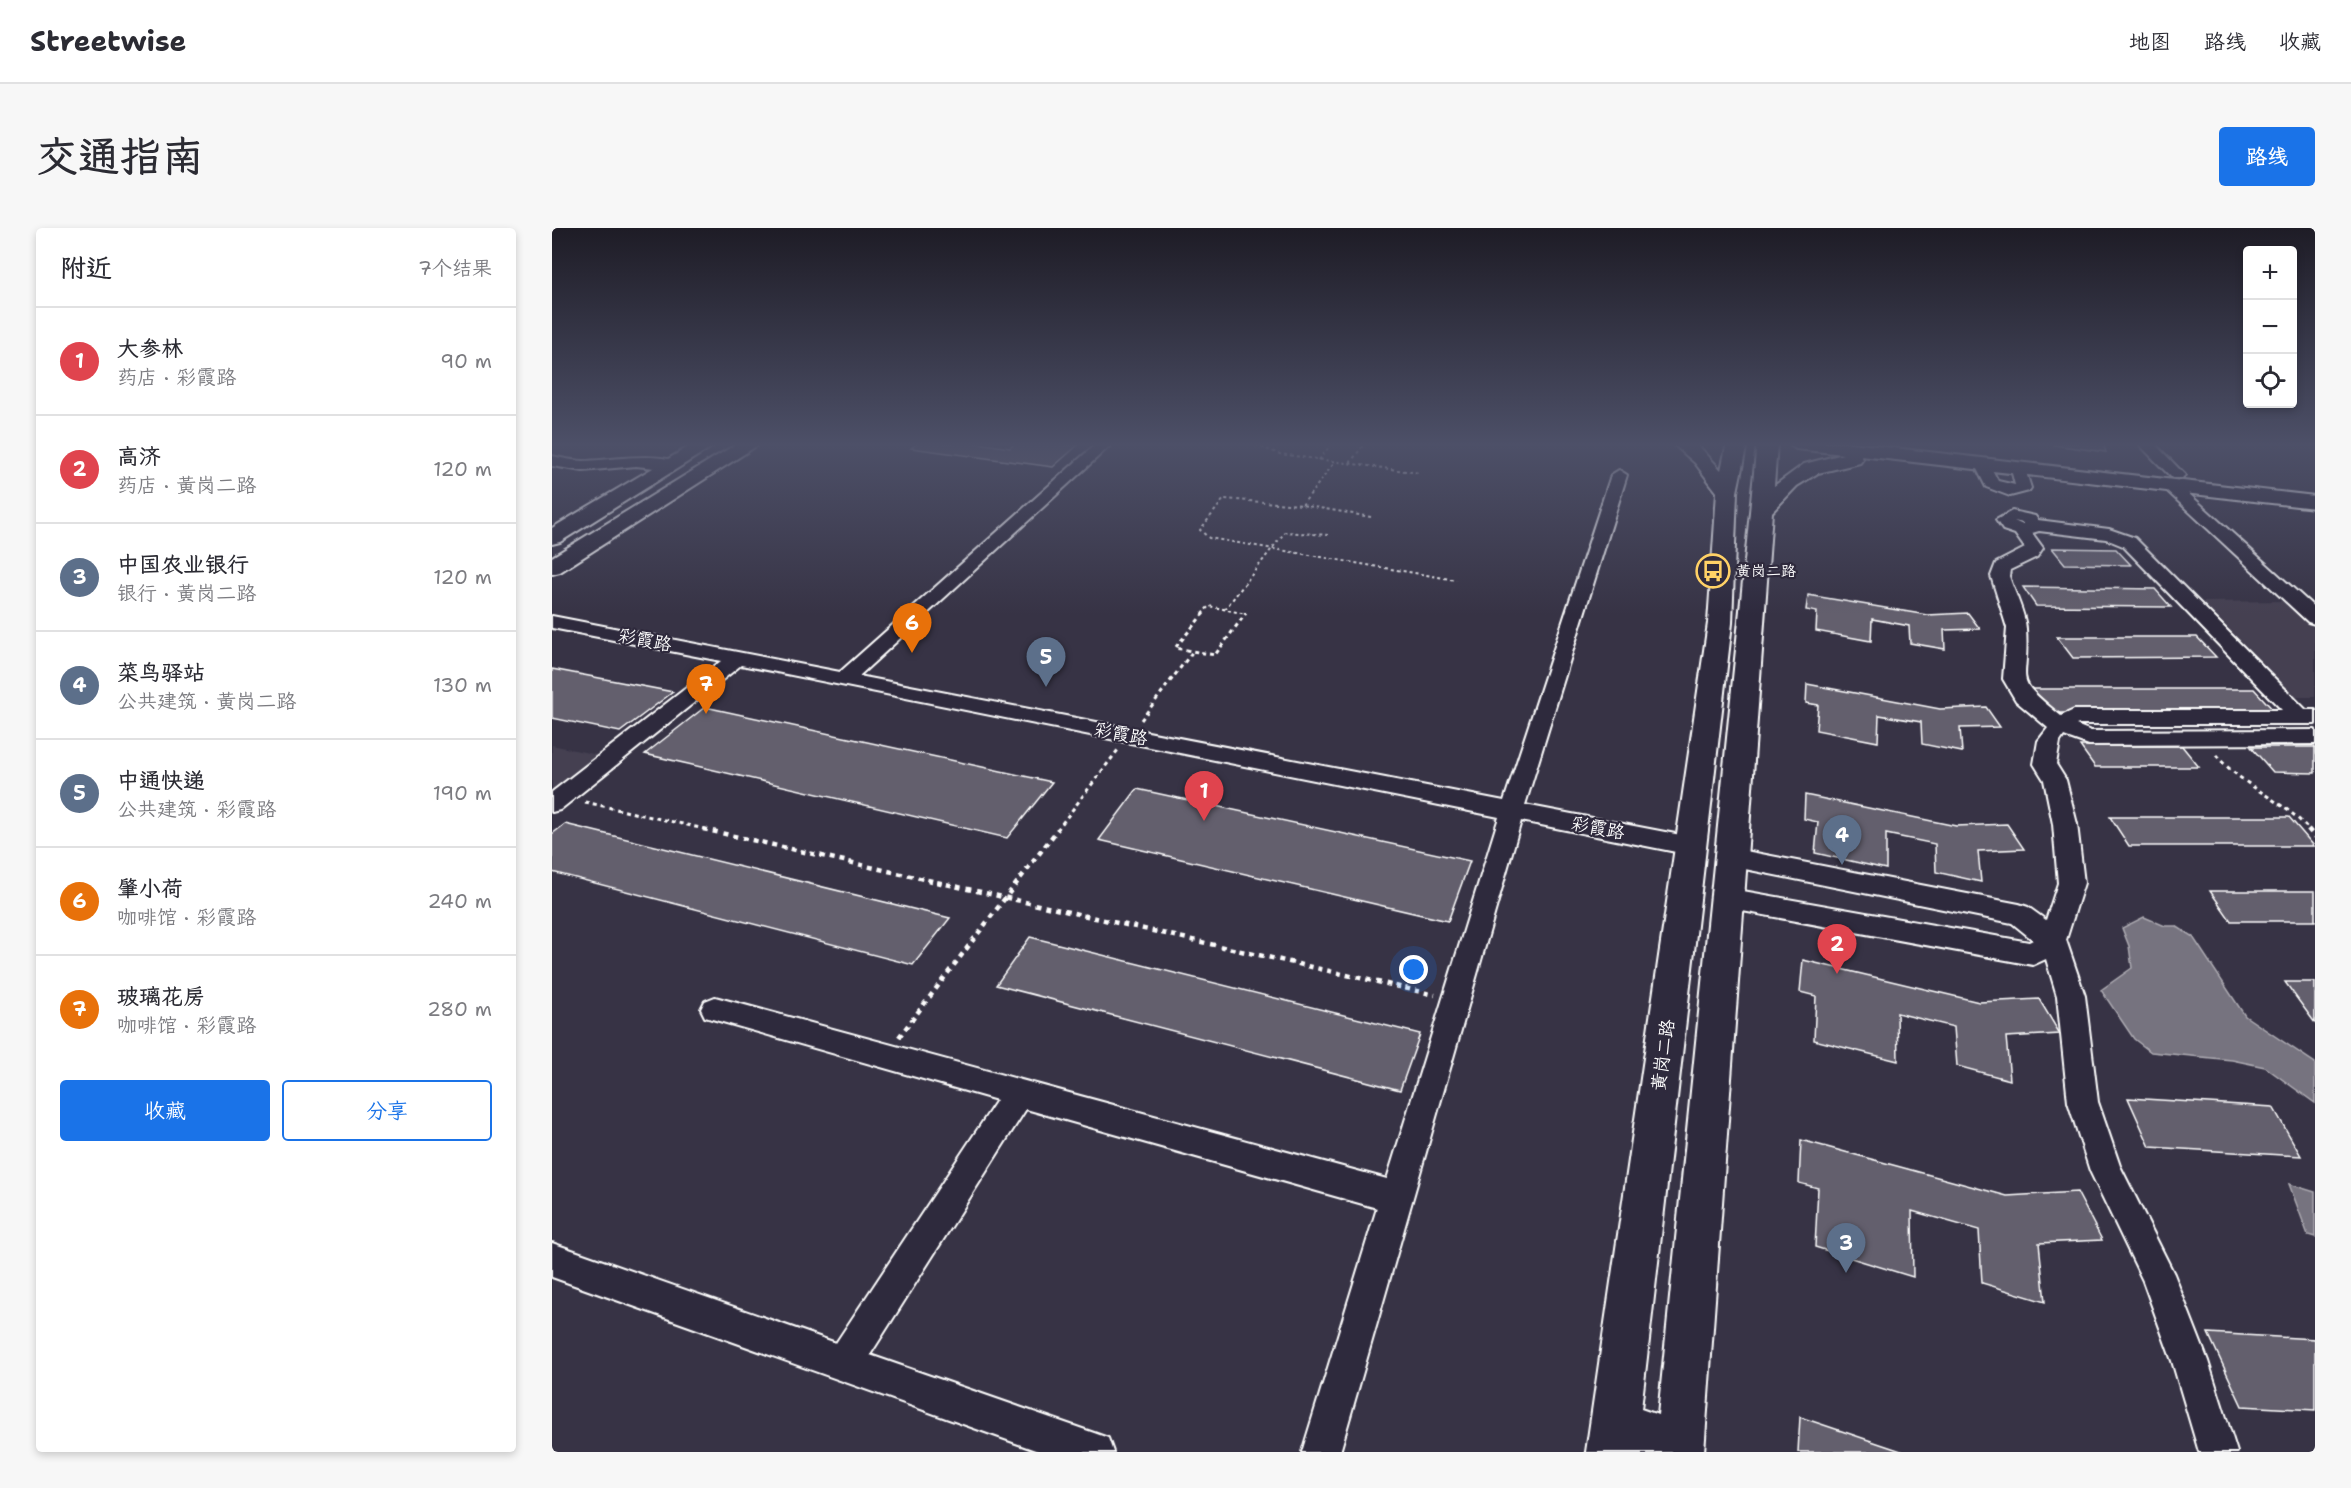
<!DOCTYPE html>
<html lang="zh">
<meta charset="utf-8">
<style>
:root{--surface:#fff;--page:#f7f7f7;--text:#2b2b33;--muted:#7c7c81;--line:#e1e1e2;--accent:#1a73e8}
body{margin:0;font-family:"Shantell Sans","LXGW WenKai TC",sans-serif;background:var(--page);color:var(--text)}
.controls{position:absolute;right:18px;top:18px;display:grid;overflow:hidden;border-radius:6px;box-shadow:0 3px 9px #0003}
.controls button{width:54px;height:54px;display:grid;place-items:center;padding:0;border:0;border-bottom:2px solid var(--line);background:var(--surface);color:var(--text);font:30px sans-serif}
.you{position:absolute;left:862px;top:742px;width:21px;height:21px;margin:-15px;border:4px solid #fff;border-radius:50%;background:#1a73e8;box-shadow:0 0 0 9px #1a73e833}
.badge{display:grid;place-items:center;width:39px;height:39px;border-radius:50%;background:var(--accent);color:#fff;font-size:20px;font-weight:700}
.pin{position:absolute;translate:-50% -50px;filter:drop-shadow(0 2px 3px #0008)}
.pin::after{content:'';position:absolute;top:32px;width:21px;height:18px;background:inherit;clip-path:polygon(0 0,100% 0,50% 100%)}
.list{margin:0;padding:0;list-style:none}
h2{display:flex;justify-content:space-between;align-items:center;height:78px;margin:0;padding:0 24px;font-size:26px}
h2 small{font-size:20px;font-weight:400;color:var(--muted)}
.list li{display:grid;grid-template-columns:39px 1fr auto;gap:18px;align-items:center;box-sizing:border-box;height:108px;padding:0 24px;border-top:2px solid var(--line)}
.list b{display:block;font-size:22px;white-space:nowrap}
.list p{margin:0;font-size:20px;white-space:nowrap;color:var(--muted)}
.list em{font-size:20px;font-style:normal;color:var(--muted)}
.actions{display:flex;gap:12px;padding:18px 24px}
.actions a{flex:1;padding:14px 0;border:2px solid var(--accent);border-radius:6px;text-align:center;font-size:21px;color:var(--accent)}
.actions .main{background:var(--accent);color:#fff}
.icon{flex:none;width:33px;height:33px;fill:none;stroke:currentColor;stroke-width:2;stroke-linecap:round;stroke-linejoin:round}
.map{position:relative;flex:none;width:1763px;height:1224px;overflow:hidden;border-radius:6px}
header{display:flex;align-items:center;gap:36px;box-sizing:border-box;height:84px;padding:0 30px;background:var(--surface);border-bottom:2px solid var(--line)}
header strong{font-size:28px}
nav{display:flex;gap:33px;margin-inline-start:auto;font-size:21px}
.intro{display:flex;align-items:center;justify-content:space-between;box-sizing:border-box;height:144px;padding:0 36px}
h1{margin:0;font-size:42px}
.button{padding:15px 27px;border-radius:6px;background:var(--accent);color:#fff;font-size:21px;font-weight:700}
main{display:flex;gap:36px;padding:0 36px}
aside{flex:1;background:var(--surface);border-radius:6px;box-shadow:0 3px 9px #0003}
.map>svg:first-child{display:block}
.built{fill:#444051}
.water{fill:#76737f;stroke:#adabb2;stroke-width:1.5}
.building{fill:#635f6d;stroke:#fff;stroke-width:1.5}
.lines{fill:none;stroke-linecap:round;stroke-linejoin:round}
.minor-casing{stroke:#fff;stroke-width:4}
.major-casing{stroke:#fff;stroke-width:4}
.path-far2{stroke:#fff;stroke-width:2;stroke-dasharray:3 3;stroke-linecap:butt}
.path-far1{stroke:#fff;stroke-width:3;stroke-dasharray:4 4;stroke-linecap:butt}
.path{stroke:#fff;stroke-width:4.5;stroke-dasharray:5 5;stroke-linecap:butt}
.minor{fill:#2f2a3d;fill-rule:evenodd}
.major{fill:#2f2a3d;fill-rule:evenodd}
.labels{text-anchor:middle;stroke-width:4.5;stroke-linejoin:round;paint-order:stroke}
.far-poi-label{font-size:15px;fill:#fff;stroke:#2f2a3d;text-anchor:start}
.street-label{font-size:18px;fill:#fff;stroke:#2f2a3d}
</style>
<header>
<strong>Streetwise</strong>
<nav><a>地图</a><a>路线</a><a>收藏</a></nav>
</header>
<div class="intro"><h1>交通指南</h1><a class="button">路线</a></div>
<main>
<aside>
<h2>附近<small>7个结果</small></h2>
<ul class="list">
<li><span class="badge" style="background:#e0444e">1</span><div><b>大参林</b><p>药店 · 彩霞路</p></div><em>90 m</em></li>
<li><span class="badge" style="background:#e0444e">2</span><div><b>高济</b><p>药店 · 黄岗二路</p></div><em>120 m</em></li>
<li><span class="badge" style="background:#5c6f8a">3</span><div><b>中国农业银行</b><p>银行 · 黄岗二路</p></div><em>120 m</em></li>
<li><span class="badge" style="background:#5c6f8a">4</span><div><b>菜鸟驿站</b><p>公共建筑 · 黄岗二路</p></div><em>130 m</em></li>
<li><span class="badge" style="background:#5c6f8a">5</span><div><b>中通快递</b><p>公共建筑 · 彩霞路</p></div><em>190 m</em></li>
<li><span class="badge" style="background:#e8710a">6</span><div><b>肇小荷</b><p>咖啡馆 · 彩霞路</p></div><em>240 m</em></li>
<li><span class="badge" style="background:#e8710a">7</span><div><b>玻璃花房</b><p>咖啡馆 · 彩霞路</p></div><em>280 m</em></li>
</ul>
<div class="actions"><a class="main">收藏</a><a>分享</a></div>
</aside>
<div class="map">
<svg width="1763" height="1224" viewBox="0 0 1763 1224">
<rect width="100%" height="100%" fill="#373345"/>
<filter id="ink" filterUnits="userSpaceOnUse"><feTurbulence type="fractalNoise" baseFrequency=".0167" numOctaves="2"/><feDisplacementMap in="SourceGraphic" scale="12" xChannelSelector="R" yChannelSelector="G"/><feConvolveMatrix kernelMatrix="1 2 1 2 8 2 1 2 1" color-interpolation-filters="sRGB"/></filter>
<g filter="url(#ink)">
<g class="built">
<path d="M1731 373 1763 401V469H1743L1650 374Z"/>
<path d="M0 517 50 528 0 566Z"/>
</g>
<g class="water">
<path d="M1592 689 1613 698H1624L1641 709 1693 788 1763 835V875L1713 839 1680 832 1599 824 1582 811 1549 762 1580 740 1577 718 1570 700Z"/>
<path d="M1737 956 1763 964V1009L1756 1007Z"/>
</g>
<g class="building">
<path d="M366 215H426L458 220 463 215 526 217 501 239 359 220Z"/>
<path d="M1502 215H1551L1554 224 1502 217Z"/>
<path d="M1500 320 1564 321 1579 337 1513 336Z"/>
<path d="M1471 359 1603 361 1619 379 1484 378Z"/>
<path d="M1256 367 1375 387 1416 385 1428 401 1392 402 1393 421 1358 415 1357 398 1320 391 1319 413 1264 403 1265 384 1254 382Z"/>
<path d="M1505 409H1645L1664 429 1521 430Z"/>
<path d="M0 441 121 464 68 504 0 490Z"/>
<path d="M1255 456 1388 481 1434 479 1448 499 1408 500 1410 524 1370 516 1369 494 1327 487 1326 514 1264 502 1266 477 1254 475Z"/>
<path d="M1481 461H1702L1724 485H1498Z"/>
<path d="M153 479 500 554 455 610 93 526Z"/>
<path d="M1528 518H1630L1647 539H1543Z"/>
<path d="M1699 519H1763V545L1721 544Z"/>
<path d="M585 561 918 633 896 693 547 612Z"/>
<path d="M1253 567 1404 598 1455 596 1472 621 1426 623 1429 654 1384 644 1383 616 1334 606V641L1263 625 1266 594 1252 591Z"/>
<path d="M1558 589H1737L1762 618H1577Z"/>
<path d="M13 596 398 690 361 737 0 644V606Z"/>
<path d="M1658 663H1763V693H1679Z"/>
<path d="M478 709 868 806 848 862 444 757Z"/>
<path d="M1251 732 1427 774 1487 771 1508 806 1454 809 1458 852 1405 838 1402 799 1345 785 1346 833 1262 812 1264 768 1248 764Z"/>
<path d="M1733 754H1763V795Z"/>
<path d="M1576 870 1721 879 1749 928 1598 919Z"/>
<path d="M1249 912 1455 968 1525 964 1550 1012 1487 1015 1493 1074 1430 1055 1427 1002 1360 983 1361 1049 1263 1019 1266 960 1247 955Z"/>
<path d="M1656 1105 1763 1111V1182L1690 1178Z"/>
<path d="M1248 1189 1352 1224H1246Z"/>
</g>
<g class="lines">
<g class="minor-casing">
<g id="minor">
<path d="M545 215H561L307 448 952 573 1059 247 1067 242 1075 247 973 577 1139 609 1148 612 1151 618 1148 624 1139 627 969 593 788 1224H750L825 980 474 881 318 1127 542 1205 556 1210 561 1224H489L0 1049V1015L284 1115 445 872 153 789 149 781 153 773 163 769 835 951 947 589 189 437 8 582 0 584V564L169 433 0 400V388L288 444Z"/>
<path d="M1586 215H1602L1630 244 1633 247 1630 250H1620Z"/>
<path d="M0 228C10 230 22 233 32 233 52 233 115 222 129 237L121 242 84 238 31 243 0 238Z"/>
<path d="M1431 232 1436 234 1446 253 1463 257 1459 241 1462 238H1472L1479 260 1477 263 1458 268 1434 259 1423 237Z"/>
<path d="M1619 253 1625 255 1763 380V396L1756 394 1613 261 1611 258Z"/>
<path d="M1460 283 1483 288 1486 292 1557 301 1583 310 1754 482H1763V496H1527L1524 497 1539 503 1763 502V516L1537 517 1512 508 1508 514 1504 536 1514 552 1525 596 1532 655 1514 712 1533 768 1546 874 1568 938 1622 1046 1656 1133 1685 1224H1647L1620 1133 1591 1053 1538 943 1516 874 1505 768 1494 731 1481 737 1174 680 1165 677 1161 670 1165 663 1174 660 1477 714 1481 712 1460 695 1178 638 1169 635 1166 629 1169 623 1178 620 1467 676 1476 679 1494 692 1506 655 1501 596 1492 552 1482 536 1486 513 1496 500 1464 473 1451 451 1455 400 1439 348 1444 335 1473 320 1463 306 1451 302 1444 292ZM1462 293 1471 295V297ZM1487 303 1554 311 1571 318 1730 482H1522L1509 488C1457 446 1478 459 1474 401 1473 384 1462 364 1457 348L1458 342 1485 329 1491 320 1480 305Z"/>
</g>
</g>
<g class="major-casing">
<g id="major">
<path d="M143 215H166L8 314 0 316V300Z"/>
<path d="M186 215H209L8 344 0 346V329Z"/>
<path d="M1120 215H1144L1169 242 1175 215H1195L1185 264 1180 395 1089 1181 1106 1187 1205 215H1225L1222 258 1252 236 1291 226 1244 221 1235 215H1299L1763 268V280L1309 228 1311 231 1308 235 1266 245 1245 258 1220 284 1152 1224H1034L1156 395 1165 264 1143 235Z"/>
</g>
</g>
<g class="path-far2">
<path d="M698 215 728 226 868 245"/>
<path d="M767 232 780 215"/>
<path d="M798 235 813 215"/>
<path d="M750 277 783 234"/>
<path d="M819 289 750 277 672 271 648 302 657 310 904 352"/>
<path d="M673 381 733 304 776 307"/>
<path d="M650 386 657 378 694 386"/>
</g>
<g class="path-far1">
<path d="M652 385 623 420 663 427 694 385"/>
<path d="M589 492 641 423"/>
<path d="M1664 527C1692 560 1732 572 1757 602"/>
<path d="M33 574 157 602"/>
<path d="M505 602 566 522"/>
</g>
<g class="path">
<path d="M151 601 883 767"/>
<path d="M1756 601 1763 609"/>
<path d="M347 809 506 601"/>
</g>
<use href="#minor" class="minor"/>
<use href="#major" class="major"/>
</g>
</g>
<linearGradient id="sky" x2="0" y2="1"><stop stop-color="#1e1c26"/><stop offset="0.56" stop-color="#4d5068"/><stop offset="1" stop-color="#4d5068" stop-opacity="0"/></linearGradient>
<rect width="1763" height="387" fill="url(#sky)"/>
<defs>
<g id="bus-ring" transform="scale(1.725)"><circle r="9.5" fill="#2f2a3d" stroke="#ffd166" stroke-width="1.5"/><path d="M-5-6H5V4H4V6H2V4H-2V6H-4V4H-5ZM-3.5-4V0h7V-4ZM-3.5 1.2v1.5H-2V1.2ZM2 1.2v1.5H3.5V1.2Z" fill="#ffd166"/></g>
</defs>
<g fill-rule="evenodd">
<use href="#bus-ring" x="1161" y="343"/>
</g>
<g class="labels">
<g class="far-poi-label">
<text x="1184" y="348">黄岗二路</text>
</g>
<g class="street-label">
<text transform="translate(93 412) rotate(11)" y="6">彩霞路</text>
<text transform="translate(569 506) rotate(11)" y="6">彩霞路</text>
<text transform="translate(1046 600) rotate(11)" y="6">彩霞路</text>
<text transform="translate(1111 827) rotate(-82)" y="6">黄岗二路</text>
</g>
</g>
</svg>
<div class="controls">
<button>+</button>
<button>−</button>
<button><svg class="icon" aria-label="locate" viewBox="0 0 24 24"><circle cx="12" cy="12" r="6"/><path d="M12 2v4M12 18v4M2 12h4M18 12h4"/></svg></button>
</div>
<div class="you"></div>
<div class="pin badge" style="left:652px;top:593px;background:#e0444e">1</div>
<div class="pin badge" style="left:1285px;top:746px;background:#e0444e">2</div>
<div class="pin badge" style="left:1294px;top:1045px;background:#5c6f8a">3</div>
<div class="pin badge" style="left:1290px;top:637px;background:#5c6f8a">4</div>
<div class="pin badge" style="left:494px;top:459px;background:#5c6f8a">5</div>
<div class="pin badge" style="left:360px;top:425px;background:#e8710a">6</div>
<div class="pin badge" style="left:154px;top:486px;background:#e8710a">7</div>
</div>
</main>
